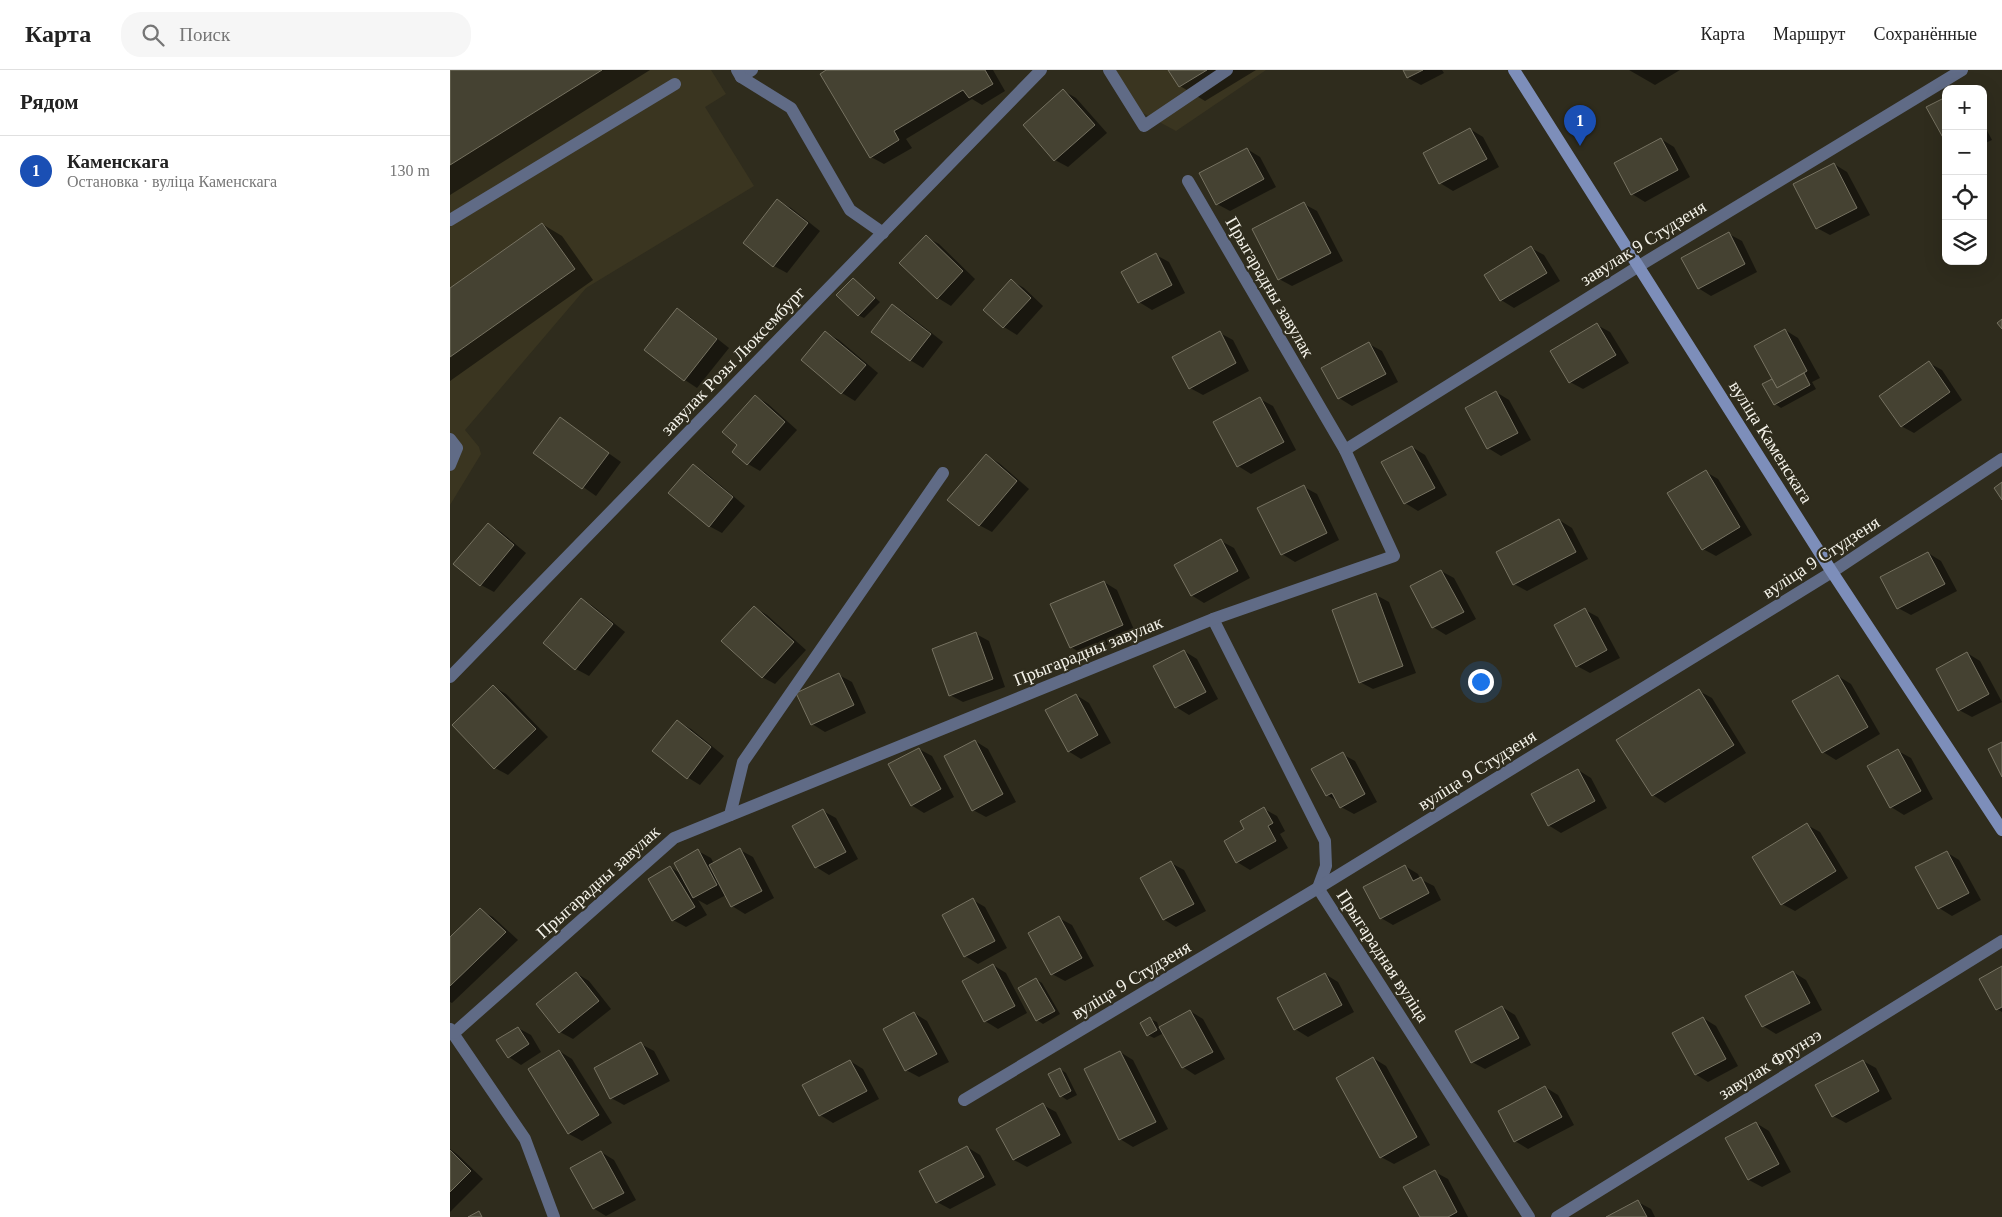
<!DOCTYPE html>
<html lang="ru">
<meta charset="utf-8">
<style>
:root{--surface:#fff;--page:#f6f6f6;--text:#222;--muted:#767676;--line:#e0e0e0;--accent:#586485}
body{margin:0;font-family:Georgia,serif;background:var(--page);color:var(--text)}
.controls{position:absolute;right:15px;top:15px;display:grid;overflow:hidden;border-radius:10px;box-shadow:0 5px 20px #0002}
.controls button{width:45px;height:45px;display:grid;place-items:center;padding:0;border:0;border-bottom:1px solid var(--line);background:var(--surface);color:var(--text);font:25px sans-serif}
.you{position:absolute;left:1030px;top:611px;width:18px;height:18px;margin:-12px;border:4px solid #fff;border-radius:50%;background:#1a73e8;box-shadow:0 0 0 8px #1a73e833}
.badge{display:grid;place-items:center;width:32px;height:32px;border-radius:50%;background:var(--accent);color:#fff;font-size:16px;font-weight:700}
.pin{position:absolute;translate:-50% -41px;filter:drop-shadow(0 1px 2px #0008)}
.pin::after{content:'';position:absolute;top:26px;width:18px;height:15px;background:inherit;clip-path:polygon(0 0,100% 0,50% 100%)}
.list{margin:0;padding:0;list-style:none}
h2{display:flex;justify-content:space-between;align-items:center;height:65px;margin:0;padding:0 20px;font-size:21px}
h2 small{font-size:16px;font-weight:400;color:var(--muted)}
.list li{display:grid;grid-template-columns:32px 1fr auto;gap:15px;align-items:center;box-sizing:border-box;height:70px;padding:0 20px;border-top:1px solid var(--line)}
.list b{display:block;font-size:19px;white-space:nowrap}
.list p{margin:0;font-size:16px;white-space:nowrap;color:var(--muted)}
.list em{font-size:16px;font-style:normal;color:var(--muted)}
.icon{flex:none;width:28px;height:28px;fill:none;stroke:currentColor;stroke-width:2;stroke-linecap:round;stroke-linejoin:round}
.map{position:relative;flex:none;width:1552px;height:1147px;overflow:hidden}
header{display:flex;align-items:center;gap:30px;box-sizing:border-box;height:70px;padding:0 25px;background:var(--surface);border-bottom:1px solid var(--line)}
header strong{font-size:24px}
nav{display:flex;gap:28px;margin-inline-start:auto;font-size:18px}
.search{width:350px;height:45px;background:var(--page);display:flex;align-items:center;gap:12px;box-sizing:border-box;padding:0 18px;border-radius:20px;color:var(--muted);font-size:19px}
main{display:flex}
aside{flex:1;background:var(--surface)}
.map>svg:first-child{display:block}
.built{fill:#3a3520}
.shadow{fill:#0007}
.building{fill:#454232;stroke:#767261}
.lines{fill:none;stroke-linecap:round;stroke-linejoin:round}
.lane{stroke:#606b86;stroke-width:12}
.street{stroke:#606b86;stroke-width:12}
.secondary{stroke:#7d8eba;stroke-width:12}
.labels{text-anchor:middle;stroke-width:4.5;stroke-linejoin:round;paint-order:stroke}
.street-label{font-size:18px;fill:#f4f2e9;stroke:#2f2c1d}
</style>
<header>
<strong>Карта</strong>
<div class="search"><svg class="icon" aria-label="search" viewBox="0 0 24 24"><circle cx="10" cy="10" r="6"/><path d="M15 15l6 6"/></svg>Поиск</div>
<nav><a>Карта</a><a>Маршрут</a><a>Сохранённые</a></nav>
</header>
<main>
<aside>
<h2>Рядом<small></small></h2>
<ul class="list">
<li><span class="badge" style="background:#1a4fb4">1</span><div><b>Каменскага</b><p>Остановка · вуліца Каменскага</p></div><em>130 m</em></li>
</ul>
</aside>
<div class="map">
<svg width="1552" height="1147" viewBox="0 0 1552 1147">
<rect width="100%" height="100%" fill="#2f2c1d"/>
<g class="built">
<path d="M0 0H261L276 24 255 37 304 116 136 218 15 360 29 377 31 384 0 435Z"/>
<path d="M655 0H816L726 61 678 35Z"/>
</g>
<g class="shadow">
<path d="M3 0H200L0 125V2Z"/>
<path d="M379 0H543L555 21 532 35 522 29 456 69 462 78 434 94 421 87Z"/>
<path d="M720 0H806L755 31 730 16Z"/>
<path d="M954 0H992L994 3 971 15 958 8Z"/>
<path d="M1179 0H1230L1205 15Z"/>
<path d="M614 21 626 28 657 63 618 97 605 90Z"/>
<path d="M1533 53 1542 70 1533 74Z"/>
<path d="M1020 59 1033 67 1049 97 1003 121 990 113 975 84Z"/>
<path d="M1211 69 1224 77 1240 107 1195 132 1182 124Z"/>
<path d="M797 79 810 87 826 117 780 141 767 134Z"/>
<path d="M1384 94 1397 102 1420 145 1380 165 1367 158Z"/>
<path d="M328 131 341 138 370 161 337 203 324 196 295 172Z"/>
<path d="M854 134 867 141 893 191 842 216 829 209Z"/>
<path d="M92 154 112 166 143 210 0 311V220Z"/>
<path d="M1279 164 1292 171 1307 202 1261 226 1248 218Z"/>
<path d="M476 167 489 174 525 209 501 236 488 228Z"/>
<path d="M1081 178 1094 185 1110 211 1064 238 1051 230Z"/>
<path d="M706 185 719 192 735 223 702 240 689 232Z"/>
<path d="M404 209 430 232 414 248 408 245Z"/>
<path d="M562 211 574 218 593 236 567 265 554 257 535 240Z"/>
<path d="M443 236 456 243 493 272 473 298 460 290Z"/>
<path d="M228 240 240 247 279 278 247 318 235 310 196 280Z"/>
<path d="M1147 255 1160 262 1179 293 1133 319 1120 312Z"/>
<path d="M1335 260 1348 268 1370 308 1362 312 1366 319 1331 338 1325 334 1314 314 1323 309Z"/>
<path d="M376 263 389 270 428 303 405 331 392 323 353 290Z"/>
<path d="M770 263 783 270 799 301 753 325 740 318Z"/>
<path d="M919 274 932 281 948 312 902 336 889 328Z"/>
<path d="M1479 293 1492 300 1512 330 1464 363 1451 356Z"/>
<path d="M1046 322 1059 330 1081 370 1051 386 1038 378 1017 338Z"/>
<path d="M305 326 318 334 347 360 310 401 298 394 289 375Z"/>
<path d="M810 329 823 336 846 380 801 404 788 396Z"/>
<path d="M110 349 171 392 146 426 85 383Z"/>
<path d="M962 377 975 385 997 425 968 441 955 433Z"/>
<path d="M536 386 549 393 579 419 542 462 529 455Z"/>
<path d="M243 395 256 403 295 436 272 463 259 456Z"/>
<path d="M1256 402 1268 409 1302 465 1266 486 1253 479Z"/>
<path d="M854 417 867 424 889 470 845 492 832 484Z"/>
<path d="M1109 450 1122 458 1138 489 1077 521 1064 514Z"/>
<path d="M38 454 51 462 76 483 44 522 31 515Z"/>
<path d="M771 471 784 478 800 508 754 533 741 525Z"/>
<path d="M1478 483 1491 491 1507 521 1461 545 1448 538Z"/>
<path d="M991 501 1004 508 1026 549 996 565 983 557 962 517Z"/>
<path d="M654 512 667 520 685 562 634 585 621 577Z"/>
<path d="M926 525 939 532 966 603 923 619 910 612Z"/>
<path d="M132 529 144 537 175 562 139 606 126 599Z"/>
<path d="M304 537 317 545 356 580 325 614 312 607Z"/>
<path d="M1135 540 1148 547 1170 588 1140 603 1127 596Z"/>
<path d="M526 564 539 571 555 617 513 632 500 625Z"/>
<path d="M734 581 747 589 768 629 739 645 726 637 704 597Z"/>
<path d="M1517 583 1530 591 1552 632 1522 647 1509 640Z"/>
<path d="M389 605 402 612 416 643 375 662 362 654Z"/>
<path d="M1388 606 1401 614 1430 664 1386 690 1373 682Z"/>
<path d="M44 617 56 624 98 667 58 705 45 698 4 655Z"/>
<path d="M1249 621 1262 628 1296 683 1215 733 1203 725Z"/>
<path d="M626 625 639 633 661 673 631 689 618 681Z"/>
<path d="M228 652 241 659 274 686 250 715 237 707Z"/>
<path d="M525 671 538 679 566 732 536 747 523 740Z"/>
<path d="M469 679 482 686 504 727 474 743 461 735Z"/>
<path d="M1448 681 1461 688 1483 729 1454 745 1441 737Z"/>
<path d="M892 684 905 691 927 732 904 744 891 737 888 732 877 725Z"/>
<path d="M1128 700 1141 708 1157 738 1111 763 1098 755Z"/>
<path d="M814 739 827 746 835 761 830 764 838 778 800 800 787 792 796 760Z"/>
<path d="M373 741 386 748 408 789 379 805 366 797Z"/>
<path d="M1357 755 1370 762 1398 808 1345 841 1332 834Z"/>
<path d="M290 780 303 787 324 828 295 844 282 836 276 825 257 835 248 830 257 845 236 857 223 850 220 797 230 803 248 781 261 788 264 794Z"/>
<path d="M1496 782 1509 790 1531 830 1502 846 1489 838Z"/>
<path d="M721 793 734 800 756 841 726 857 713 849Z"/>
<path d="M955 796 968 804 970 809 984 816 991 830 943 855 931 848Z"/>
<path d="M523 830 535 837 557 878 528 894 515 886Z"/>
<path d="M30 840 43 847 68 870 2 933 0 932V869Z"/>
<path d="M609 848 622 855 644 896 615 911 602 904Z"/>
<path d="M543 895 556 903 577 943 548 959 535 951 513 911Z"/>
<path d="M1552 898V942L1547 939Z"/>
<path d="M1343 902 1356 910 1372 940 1326 964 1313 956Z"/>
<path d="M126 903 139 911 161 939 123 969 110 962Z"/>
<path d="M875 904 888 912 904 942 858 967 845 959Z"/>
<path d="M586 909 592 913 610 944 593 954 587 950Z"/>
<path d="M1052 937 1065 945 1081 975 1035 999 1022 992Z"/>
<path d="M740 941 753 949 775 989 745 1005 733 997 714 963 704 968 698 965 700 949 707 952 709 958Z"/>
<path d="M464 943 477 951 499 992 469 1007 456 1000Z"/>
<path d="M1253 948 1266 956 1288 996 1258 1012 1245 1004Z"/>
<path d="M68 958 81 965 91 982 71 995 59 987Z"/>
<path d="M191 974 204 981 220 1011 174 1035 161 1028Z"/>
<path d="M109 981 122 989 162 1053 132 1071 119 1064 80 1000Z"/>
<path d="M670 982 683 990 718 1059 683 1077 670 1069 635 1000Z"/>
<path d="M923 988 936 996 980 1075 944 1094 931 1087Z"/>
<path d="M400 991 413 999 429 1029 383 1053 370 1045Z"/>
<path d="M1413 991 1426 998 1442 1029 1396 1053 1383 1046Z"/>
<path d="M610 999 616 1003 627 1025 617 1030 611 1026Z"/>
<path d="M1095 1017 1108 1025 1124 1055 1078 1079 1065 1071Z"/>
<path d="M593 1035 606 1042 622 1073 577 1097 564 1090Z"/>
<path d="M1306 1053 1319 1061 1341 1102 1312 1117 1299 1110 1277 1069Z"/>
<path d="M517 1077 530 1085 546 1115 500 1139 487 1132Z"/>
<path d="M0 1079 7 1084 33 1109 0 1142Z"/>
<path d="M151 1082 164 1090 186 1130 156 1146 143 1138Z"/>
<path d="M985 1102 998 1109 1018 1147H971Z"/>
<path d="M1188 1132 1201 1139 1205 1147H1159Z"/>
</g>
<g class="building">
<path d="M0 0H152L0 95Z"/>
<path d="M376 0H535L543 14 519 28 513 20 444 61 449 70 420 88 370 4Z"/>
<path d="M718 0H757L729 17Z"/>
<path d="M953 0H973L957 8Z"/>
<path d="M613 19 645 55 604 91 573 55Z"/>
<path d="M1496 27V73L1476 37Z"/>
<path d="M1020 58 1037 89 989 114 973 83Z"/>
<path d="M1211 68 1228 100 1181 125 1164 93Z"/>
<path d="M797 78 814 109 766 135 749 103Z"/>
<path d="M1384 93 1407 138 1366 159 1343 114Z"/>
<path d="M327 129 358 153 323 197 293 173Z"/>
<path d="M854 132 881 183 828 210 802 159Z"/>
<path d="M92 153 125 199 0 287V218Z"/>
<path d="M1279 162 1295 194 1248 219 1231 188Z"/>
<path d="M476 165 513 201 487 229 449 193Z"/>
<path d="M1081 176 1097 203 1050 231 1034 205Z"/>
<path d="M706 183 722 215 688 233 671 202Z"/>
<path d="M403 208 425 228 408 246 386 225Z"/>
<path d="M561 209 581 228 553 258 533 240Z"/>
<path d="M442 234 481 264 460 291 421 262Z"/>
<path d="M227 238 267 269 234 311 194 280Z"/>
<path d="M1552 249V259L1547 253Z"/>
<path d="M1147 253 1166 285 1119 313 1100 281Z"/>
<path d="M1335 259 1357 301 1327 318 1304 276Z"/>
<path d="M375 261 416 295 391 324 351 290Z"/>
<path d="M770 261 786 293 739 319 722 287Z"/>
<path d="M919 272 936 304 888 329 871 298Z"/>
<path d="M1479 291 1500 322 1451 357 1429 326Z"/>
<path d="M1354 303 1360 315 1324 335 1312 314 1322 309 1327 318Z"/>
<path d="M1046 321 1068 363 1037 379 1015 338Z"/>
<path d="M305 325 335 352 297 395 282 382 287 375 272 362Z"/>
<path d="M810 327 834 372 787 397 763 352Z"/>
<path d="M110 347 159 383 132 419 83 383Z"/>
<path d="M962 376 985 418 954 434 931 392Z"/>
<path d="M536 384 567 411 529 456 497 430Z"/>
<path d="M243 394 283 427 259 457 218 423Z"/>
<path d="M1256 400 1290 457 1252 480 1217 423Z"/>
<path d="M1552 412V430L1544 418Z"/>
<path d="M854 415 877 463 831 485 807 438Z"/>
<path d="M1109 449 1126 482 1063 515 1046 482Z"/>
<path d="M38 453 64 475 30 516 3 494Z"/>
<path d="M771 469 788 501 741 526 724 495Z"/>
<path d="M1478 482 1495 514 1447 539 1430 507Z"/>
<path d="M991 500 1014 542 982 558 960 516Z"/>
<path d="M654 511 673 555 620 578 600 534Z"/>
<path d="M926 523 953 596 909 613 882 540Z"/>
<path d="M131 528 163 554 125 600 93 573Z"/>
<path d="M304 536 344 572 312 608 271 571Z"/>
<path d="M1135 538 1157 580 1126 597 1104 555Z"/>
<path d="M526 562 543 609 499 626 482 579Z"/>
<path d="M734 580 756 622 725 638 703 596Z"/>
<path d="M1517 582 1539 624 1508 641 1486 599Z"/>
<path d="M389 603 404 635 361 655 346 623Z"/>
<path d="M1388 605 1418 657 1372 683 1342 631Z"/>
<path d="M43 615 86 659 44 699 2 655Z"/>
<path d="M1249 619 1284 675 1202 726 1166 670Z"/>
<path d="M626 624 648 665 618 682 595 640Z"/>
<path d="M227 650 261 677 237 709 202 681Z"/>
<path d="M525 670 553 724 522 741 494 686Z"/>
<path d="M1552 672V707L1538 679Z"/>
<path d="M469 678 491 719 461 736 438 694Z"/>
<path d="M1448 679 1471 721 1440 738 1417 696Z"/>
<path d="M893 682 915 724 890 738 882 723 876 726 861 699Z"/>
<path d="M1128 699 1145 731 1098 756 1081 724Z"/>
<path d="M814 737 823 753 818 756 826 771 786 793 774 771 794 759 790 751Z"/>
<path d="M373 739 396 782 365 798 342 756Z"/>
<path d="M1357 753 1386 801 1331 835 1302 787Z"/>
<path d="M290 778 312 821 281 837 259 795Z"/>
<path d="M248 779 267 815 243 828 224 793Z"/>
<path d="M1497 781 1519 823 1488 839 1465 797Z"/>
<path d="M721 791 744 834 713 850 690 808Z"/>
<path d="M955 795 963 811 971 807 979 823 930 849 913 817Z"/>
<path d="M220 796 245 837 222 851 198 809Z"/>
<path d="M523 828 545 871 514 887 492 845Z"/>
<path d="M30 838 56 862 0 916V867Z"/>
<path d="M609 846 632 888 601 905 578 863Z"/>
<path d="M543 894 565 936 534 952 512 911Z"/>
<path d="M1552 896V937L1546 940 1529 909Z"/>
<path d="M1343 901 1360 933 1312 957 1295 926Z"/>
<path d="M126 902 149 931 109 963 86 934Z"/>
<path d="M875 903 892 935 844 960 827 928Z"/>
<path d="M586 908 605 941 586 951 568 918Z"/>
<path d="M1052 936 1069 968 1021 993 1005 961Z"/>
<path d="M740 940 763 982 732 998 709 957Z"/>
<path d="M464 942 487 984 455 1001 433 959Z"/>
<path d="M700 947 707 960 697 966 690 953Z"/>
<path d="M1253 947 1276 989 1245 1005 1222 963Z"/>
<path d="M68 957 79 974 58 988 46 970Z"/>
<path d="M191 972 208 1004 160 1029 144 998Z"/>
<path d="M109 980 149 1045 118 1064 78 999Z"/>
<path d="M670 981 706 1052 669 1070 634 999Z"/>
<path d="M923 987 967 1067 930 1088 886 1008Z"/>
<path d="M400 990 417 1021 369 1046 352 1015Z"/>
<path d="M1413 990 1429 1021 1382 1047 1365 1015Z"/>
<path d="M610 998 621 1021 610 1027 598 1004Z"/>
<path d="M1095 1016 1112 1047 1064 1072 1048 1041Z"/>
<path d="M593 1033 610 1065 563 1090 546 1059Z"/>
<path d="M1306 1052 1329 1094 1298 1110 1275 1068Z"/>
<path d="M517 1076 534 1107 486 1133 469 1101Z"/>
<path d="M0 1080 21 1101 0 1122Z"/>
<path d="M151 1081 174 1123 143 1139 120 1098Z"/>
<path d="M985 1100 1007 1142 998 1147H970L953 1117Z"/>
<path d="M1188 1130 1197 1147H1156Z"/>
<path d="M29 1141 32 1147H18Z"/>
</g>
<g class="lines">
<g class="lane">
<path d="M659 0 694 56 777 0"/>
<path d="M291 7 302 0"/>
<path d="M0 150 225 14"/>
<path d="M0 369 7 378 0 395"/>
<path d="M280 745 293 692 493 403"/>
</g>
<g class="street">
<path d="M287 0 291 7 341 38 400 140 433 163"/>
<path d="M895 380 1189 196 1512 0"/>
<path d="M763 549 875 771 876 796 868 818 1079 1147"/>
<path d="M0 607 591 0"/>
<path d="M0 959 75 1069 104 1147"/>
<path d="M4 963 224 768 763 549 944 486 895 380 738 111"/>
<path d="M514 1030 868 818 1382 502 1552 389"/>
<path d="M1107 1147 1552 871"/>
</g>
<path class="secondary" d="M1064 0 1382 502 1552 760"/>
</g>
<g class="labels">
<g class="street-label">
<text transform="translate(1193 173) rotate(-32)" y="6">завулак 9 Студзеня</text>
<text transform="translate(820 217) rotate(60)" y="6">Прыгарадны завулак</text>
<text transform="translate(283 291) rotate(-46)" y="6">завулак Розы Люксембург</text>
<text transform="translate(1321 372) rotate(58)" y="6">вуліца Каменскага</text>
<text transform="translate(1371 487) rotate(-33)" y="6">вуліца 9 Студзеня</text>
<text transform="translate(638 581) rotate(-22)" y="6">Прыгарадны завулак</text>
<text transform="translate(1027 700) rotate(-32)" y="6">вуліца 9 Студзеня</text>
<text transform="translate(148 812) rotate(-42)" y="6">Прыгарадны завулак</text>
<text transform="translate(933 886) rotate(57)" y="6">Прыгарадная вуліца</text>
<text transform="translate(681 910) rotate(-31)" y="6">вуліца 9 Студзеня</text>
<text transform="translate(1320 994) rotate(-32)" y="6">завулак Фрунзэ</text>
</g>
</g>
</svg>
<div class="controls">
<button>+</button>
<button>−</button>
<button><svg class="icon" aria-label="locate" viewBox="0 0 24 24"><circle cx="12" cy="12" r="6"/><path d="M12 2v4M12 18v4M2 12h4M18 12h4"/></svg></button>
<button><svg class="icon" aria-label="layers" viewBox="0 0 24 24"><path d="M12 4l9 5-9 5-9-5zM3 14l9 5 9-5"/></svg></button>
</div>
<div class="you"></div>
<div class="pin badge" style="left:1130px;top:76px;background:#1a4fb4">1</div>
</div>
</main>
